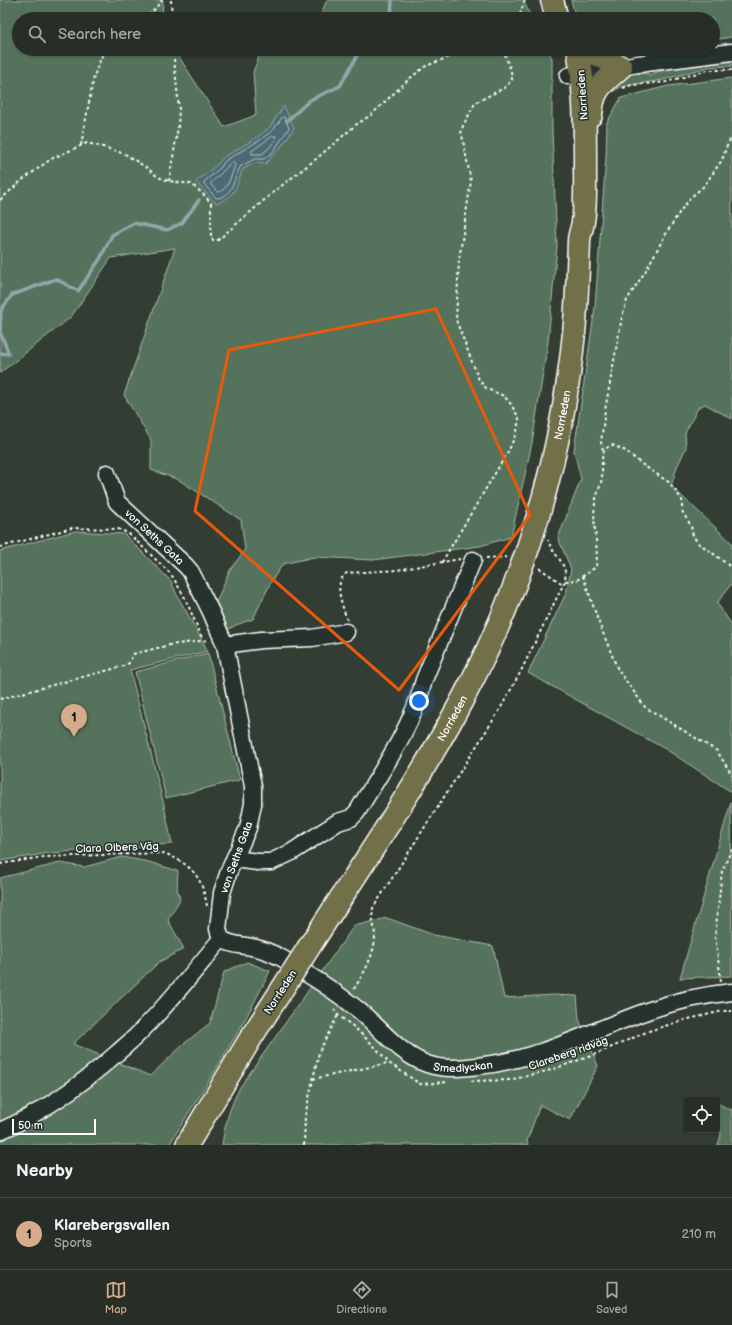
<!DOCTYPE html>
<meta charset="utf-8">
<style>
:root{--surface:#262e27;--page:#323a33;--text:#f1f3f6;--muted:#a4a8a7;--line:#424a44;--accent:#d6ab8b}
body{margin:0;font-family:"Balsamiq Sans",sans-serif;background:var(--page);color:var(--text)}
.controls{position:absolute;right:12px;bottom:12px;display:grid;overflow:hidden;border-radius:4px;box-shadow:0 1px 3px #0004}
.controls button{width:36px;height:36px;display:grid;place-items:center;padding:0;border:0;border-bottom:1px solid var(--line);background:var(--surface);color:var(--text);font:20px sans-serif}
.scale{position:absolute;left:12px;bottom:10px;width:84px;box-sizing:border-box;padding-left:4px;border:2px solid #fff;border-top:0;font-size:11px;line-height:14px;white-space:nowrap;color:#fff;-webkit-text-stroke:3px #26332d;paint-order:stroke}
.you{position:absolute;left:419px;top:701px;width:14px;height:14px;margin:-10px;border:3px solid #fff;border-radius:50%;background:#1a73e8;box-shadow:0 0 0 6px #1a73e833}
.badge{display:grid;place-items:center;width:26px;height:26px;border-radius:50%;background:var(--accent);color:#111;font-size:13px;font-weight:700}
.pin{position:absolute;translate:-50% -33px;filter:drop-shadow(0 1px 2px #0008)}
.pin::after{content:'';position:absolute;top:21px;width:14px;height:12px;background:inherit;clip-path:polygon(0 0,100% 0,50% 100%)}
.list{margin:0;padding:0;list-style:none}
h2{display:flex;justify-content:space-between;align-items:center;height:52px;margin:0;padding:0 16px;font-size:17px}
h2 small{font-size:13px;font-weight:400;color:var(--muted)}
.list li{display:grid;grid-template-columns:26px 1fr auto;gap:12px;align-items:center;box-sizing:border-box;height:72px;padding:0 16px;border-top:1px solid var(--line)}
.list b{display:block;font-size:15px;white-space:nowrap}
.list p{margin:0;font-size:13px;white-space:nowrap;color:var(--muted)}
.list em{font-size:13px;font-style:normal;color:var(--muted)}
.icon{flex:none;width:22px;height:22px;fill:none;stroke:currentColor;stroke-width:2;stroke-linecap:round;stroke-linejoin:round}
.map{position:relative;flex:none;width:732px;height:1145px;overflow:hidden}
.search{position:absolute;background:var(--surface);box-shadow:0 1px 3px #0004;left:12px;right:12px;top:12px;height:44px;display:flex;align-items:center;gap:10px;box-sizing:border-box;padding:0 14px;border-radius:22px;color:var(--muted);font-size:15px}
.sheet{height:124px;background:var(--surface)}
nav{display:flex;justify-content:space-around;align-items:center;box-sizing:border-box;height:56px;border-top:1px solid var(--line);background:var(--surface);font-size:11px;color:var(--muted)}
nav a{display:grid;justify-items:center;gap:2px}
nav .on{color:var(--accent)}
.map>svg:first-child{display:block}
.green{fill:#55735b;stroke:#aab9ad}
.water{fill:#4c6b73;stroke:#94a6ab}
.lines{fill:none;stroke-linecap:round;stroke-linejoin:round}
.shore{stroke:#b7c4c7;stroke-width:1}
.stream{stroke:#94a6ab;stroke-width:3.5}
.minor-casing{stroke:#fff;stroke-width:19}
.highway-casing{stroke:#fff;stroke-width:25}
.path{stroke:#fff;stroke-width:2;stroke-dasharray:3 3;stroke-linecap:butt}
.minor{stroke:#26332d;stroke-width:16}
.highway{stroke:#726f4a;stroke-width:22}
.highway-bridge-casing{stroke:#fff;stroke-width:25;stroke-linecap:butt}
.highway-bridge{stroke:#726f4a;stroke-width:22}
.marked{fill:none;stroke:#e8590c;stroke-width:3;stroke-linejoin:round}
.labels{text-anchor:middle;stroke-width:3;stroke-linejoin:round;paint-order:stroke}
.street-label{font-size:11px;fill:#fff;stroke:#26332d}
</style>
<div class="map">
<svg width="732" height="1145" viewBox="0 0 732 1145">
<rect width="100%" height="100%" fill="#333d34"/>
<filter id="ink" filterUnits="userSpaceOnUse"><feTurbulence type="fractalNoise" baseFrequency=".025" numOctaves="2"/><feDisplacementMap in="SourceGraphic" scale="8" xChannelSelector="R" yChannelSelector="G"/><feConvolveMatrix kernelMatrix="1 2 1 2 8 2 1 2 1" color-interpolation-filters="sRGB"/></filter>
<g filter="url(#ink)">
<g class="green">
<path d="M0 0H163L162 19H19V49H174L224 127 256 115 253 72 262 49H547L552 58V131L557 246 548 342 532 443 511 537 480 546 373 560 314 557 283 564 272 580 253 619 236 625 225 631 215 605 229 572 245 549 241 520 179 480 151 470V440L124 395 175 248 111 258 71 317 0 373Z"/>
<path d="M327 0H523L532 19H319Z"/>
<path d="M571 0H732V37L713 40V19H576Z"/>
<path d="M732 58V66L708 67 663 80 630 85 621 87 608 94 624 74C632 73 640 73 649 74V76H651V74C678 65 704 62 732 58Z"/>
<path d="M732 78V419L705 404 698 408 685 433 686 448 677 467 671 486 732 543V583L717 603 732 625V791H730L667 750 528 673 566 593 571 569 558 538 581 479 574 451 595 307 606 157 607 122 621 98 668 86Z"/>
<path d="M75 531 124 534 171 581 176 593 208 651 130 670 164 805 172 844 50 853 0 861V551Z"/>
<path d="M208 653 240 780 166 798 135 672Z"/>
<path d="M731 802 732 976 680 978Z"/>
<path d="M122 857 149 862 178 871 177 888 180 899 168 920 184 949 159 962 73 1044 150 1076 186 1042 210 1023 224 972 247 962 270 971C241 1032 204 1088 169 1145H0V878L60 863 84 867Z"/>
<path d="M387 918 434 935 493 946 504 998 553 995 577 996 579 1019 598 1066 570 1120 540 1105 527 1141 528 1145H222C225 1123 230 1107 240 1087L354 926Z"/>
<path d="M717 1103 731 1110 732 1109V1145H718L721 1135 720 1129 717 1127Z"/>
</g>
<path class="water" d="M284 106 294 128C285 142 277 153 265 164L256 163 243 169C236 186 236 197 216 203L196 182 217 165 224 157 258 137 270 127Z"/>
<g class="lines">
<g class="shore">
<path d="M283 117 285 118 289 128 273 152 264 159H255L241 166C234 176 233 198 216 198L204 184V182L220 168 226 160 260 140 273 130Z"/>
<path d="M273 136H276V139L269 148 262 154H252V151Z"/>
<path d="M233 162 235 165C232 173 228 191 218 192L211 185V183C217 178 228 165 233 162Z"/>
</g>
<g class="stream">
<path d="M391 19 392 0"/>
<path d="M287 121 310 100 340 86 361 49"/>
<path d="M0 353 9 354 0 332 1 310 12 295 56 279 78 291 100 259 112 235 134 223 167 230 182 223 199 200"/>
</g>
<g class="minor-casing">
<g id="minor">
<path d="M568 76 638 64 732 52"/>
<path id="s1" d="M107 473 117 502 186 566 191 572 211 612 225 645 253 786V804L248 828 229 871 222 893 218 929 221 939"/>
<path d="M225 645 261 640 312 638 346 632"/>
<path d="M235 857 242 860 258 862H271L292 852 338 822 351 818 357 812C382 770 412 728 424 680L473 560"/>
<path id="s2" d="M221 939C235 947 242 944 256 948 274 952 289 962 304 972 322 983 340 995 356 1008 378 1025 400 1055 427 1064 444 1070 461 1068 478 1066 542 1059 590 1031 650 1010 676 1001 704 995 732 992"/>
<path d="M0 1131C44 1112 81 1085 116 1054 125 1046 135 1038 143 1029 171 1001 195 970 221 939"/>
</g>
</g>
<g class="highway-casing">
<g id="highway">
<path d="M552 0 557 19"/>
<path d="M586 49 621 67C602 84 593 88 591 115"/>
<path id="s3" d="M309 947C365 860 424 775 471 683 527 575 562 454 574 333 577 302 578 272 579 241 579 235 582 229 583 222 586 204 585 183 585 165 585 126 585 87 578 49"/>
<path d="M187 1145 252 1036 288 980"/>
</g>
</g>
<g class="path">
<path d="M171 0 172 19"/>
<path d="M144 19 154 10 162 0"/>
<path d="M516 19 520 14 525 0"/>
<path d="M623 88 632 85 666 82 708 70H732"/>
<path d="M81 145 94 76 103 53 108 49"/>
<path d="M169 181 178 127 179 109 173 49"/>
<path d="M0 200 21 181 51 159 87 143 103 147 125 154 147 168 158 177 169 181 191 184 202 193 211 203V237L213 240H218L276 190 316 159 357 124 371 115 409 79 426 66 470 49"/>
<path d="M603 450 601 442 605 410 622 317 627 300 646 270 667 232 681 210 691 197 704 186 722 160 726 148 732 136"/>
<path d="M0 547 72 528 118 529 128 533 171 574 185 598 203 640"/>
<path d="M486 558 508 557"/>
<path d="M442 562 509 450 517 431 519 418 510 403 504 396 487 389 479 380 456 320 459 260 471 181 461 130 475 103 504 88 512 80 511 71 503 49"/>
<path d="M539 568 563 584"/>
<path d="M583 576 599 623 618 670 645 707 717 751 732 775"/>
<path d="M565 581 577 580 596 567C599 546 592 525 595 504 596 495 601 486 602 477 603 465 598 450 612 445L626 451 640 463 670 483 682 500V511L691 526 693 536 699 544 706 548 732 568"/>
<path d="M347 620C343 606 332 583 347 573L397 570 460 559"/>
<path d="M0 699 124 666 129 663 133 654 170 645 208 640"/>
<path d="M0 864 44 857 163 853C170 855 175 858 180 861 199 873 203 885 207 906"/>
<path d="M721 981 715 936 722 871 732 849"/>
<path d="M354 989C364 973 374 956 375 937 375 927 371 918 373 908L499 711 520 673 565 581C568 562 553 556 548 540"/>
<path d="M334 1009 338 1015 354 1027 373 1045 389 1063 420 1084 449 1082"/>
<path d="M313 1079 389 1063"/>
<path d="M471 1081 510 1080 551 1070 591 1056 649 1031 684 1020 723 1011H732"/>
<path d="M304 1145 305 1116 319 1052 338 1015"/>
</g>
<use href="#minor" class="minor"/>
<use href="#highway" class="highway"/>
<g class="highway-bridge-casing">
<path id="highway-bridge" d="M288 980 309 947"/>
</g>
<use href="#highway-bridge" class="highway-bridge"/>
</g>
</g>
<path class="marked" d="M436 309 530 515 399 690 195 511 229 350Z"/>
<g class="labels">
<g class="street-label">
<text transform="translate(582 95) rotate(-94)" y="4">Norrleden</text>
<text dy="4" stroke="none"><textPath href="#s3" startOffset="594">Norrleden</textPath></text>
<text dy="4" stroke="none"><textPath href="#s1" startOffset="82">von Seths Gata</textPath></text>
<text dy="4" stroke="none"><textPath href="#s3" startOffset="270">Norrleden</textPath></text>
<text transform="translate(117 847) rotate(-2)" y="4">Clara Olbers Väg</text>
<text transform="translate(236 857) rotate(-70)" y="4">von Seths Gata</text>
<text transform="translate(280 992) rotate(-57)" y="4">Norrleden</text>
<text transform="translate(568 1053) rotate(-19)" y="4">Clareberg ridväg</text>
<text dy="4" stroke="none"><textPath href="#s2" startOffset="281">Smedlyckan</textPath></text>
</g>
</g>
</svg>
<div class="controls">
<button><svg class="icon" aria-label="locate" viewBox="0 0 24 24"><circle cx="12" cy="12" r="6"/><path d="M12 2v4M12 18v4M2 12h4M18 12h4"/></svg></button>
</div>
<div class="scale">50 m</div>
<div class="you"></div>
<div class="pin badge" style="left:74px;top:737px">1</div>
<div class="search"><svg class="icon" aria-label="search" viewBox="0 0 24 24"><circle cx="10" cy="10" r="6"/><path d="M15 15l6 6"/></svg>Search here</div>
</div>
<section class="sheet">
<h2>Nearby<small></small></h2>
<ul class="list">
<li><span class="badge">1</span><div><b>Klarebergsvallen</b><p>Sports</p></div><em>210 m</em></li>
</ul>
</section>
<nav>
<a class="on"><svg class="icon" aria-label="map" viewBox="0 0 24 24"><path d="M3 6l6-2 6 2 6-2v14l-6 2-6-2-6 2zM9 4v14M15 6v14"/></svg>Map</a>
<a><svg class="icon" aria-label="directions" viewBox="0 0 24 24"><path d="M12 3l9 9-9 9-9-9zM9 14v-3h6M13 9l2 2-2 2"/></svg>Directions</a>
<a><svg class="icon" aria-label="saved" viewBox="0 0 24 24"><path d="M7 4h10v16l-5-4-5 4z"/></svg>Saved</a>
</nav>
